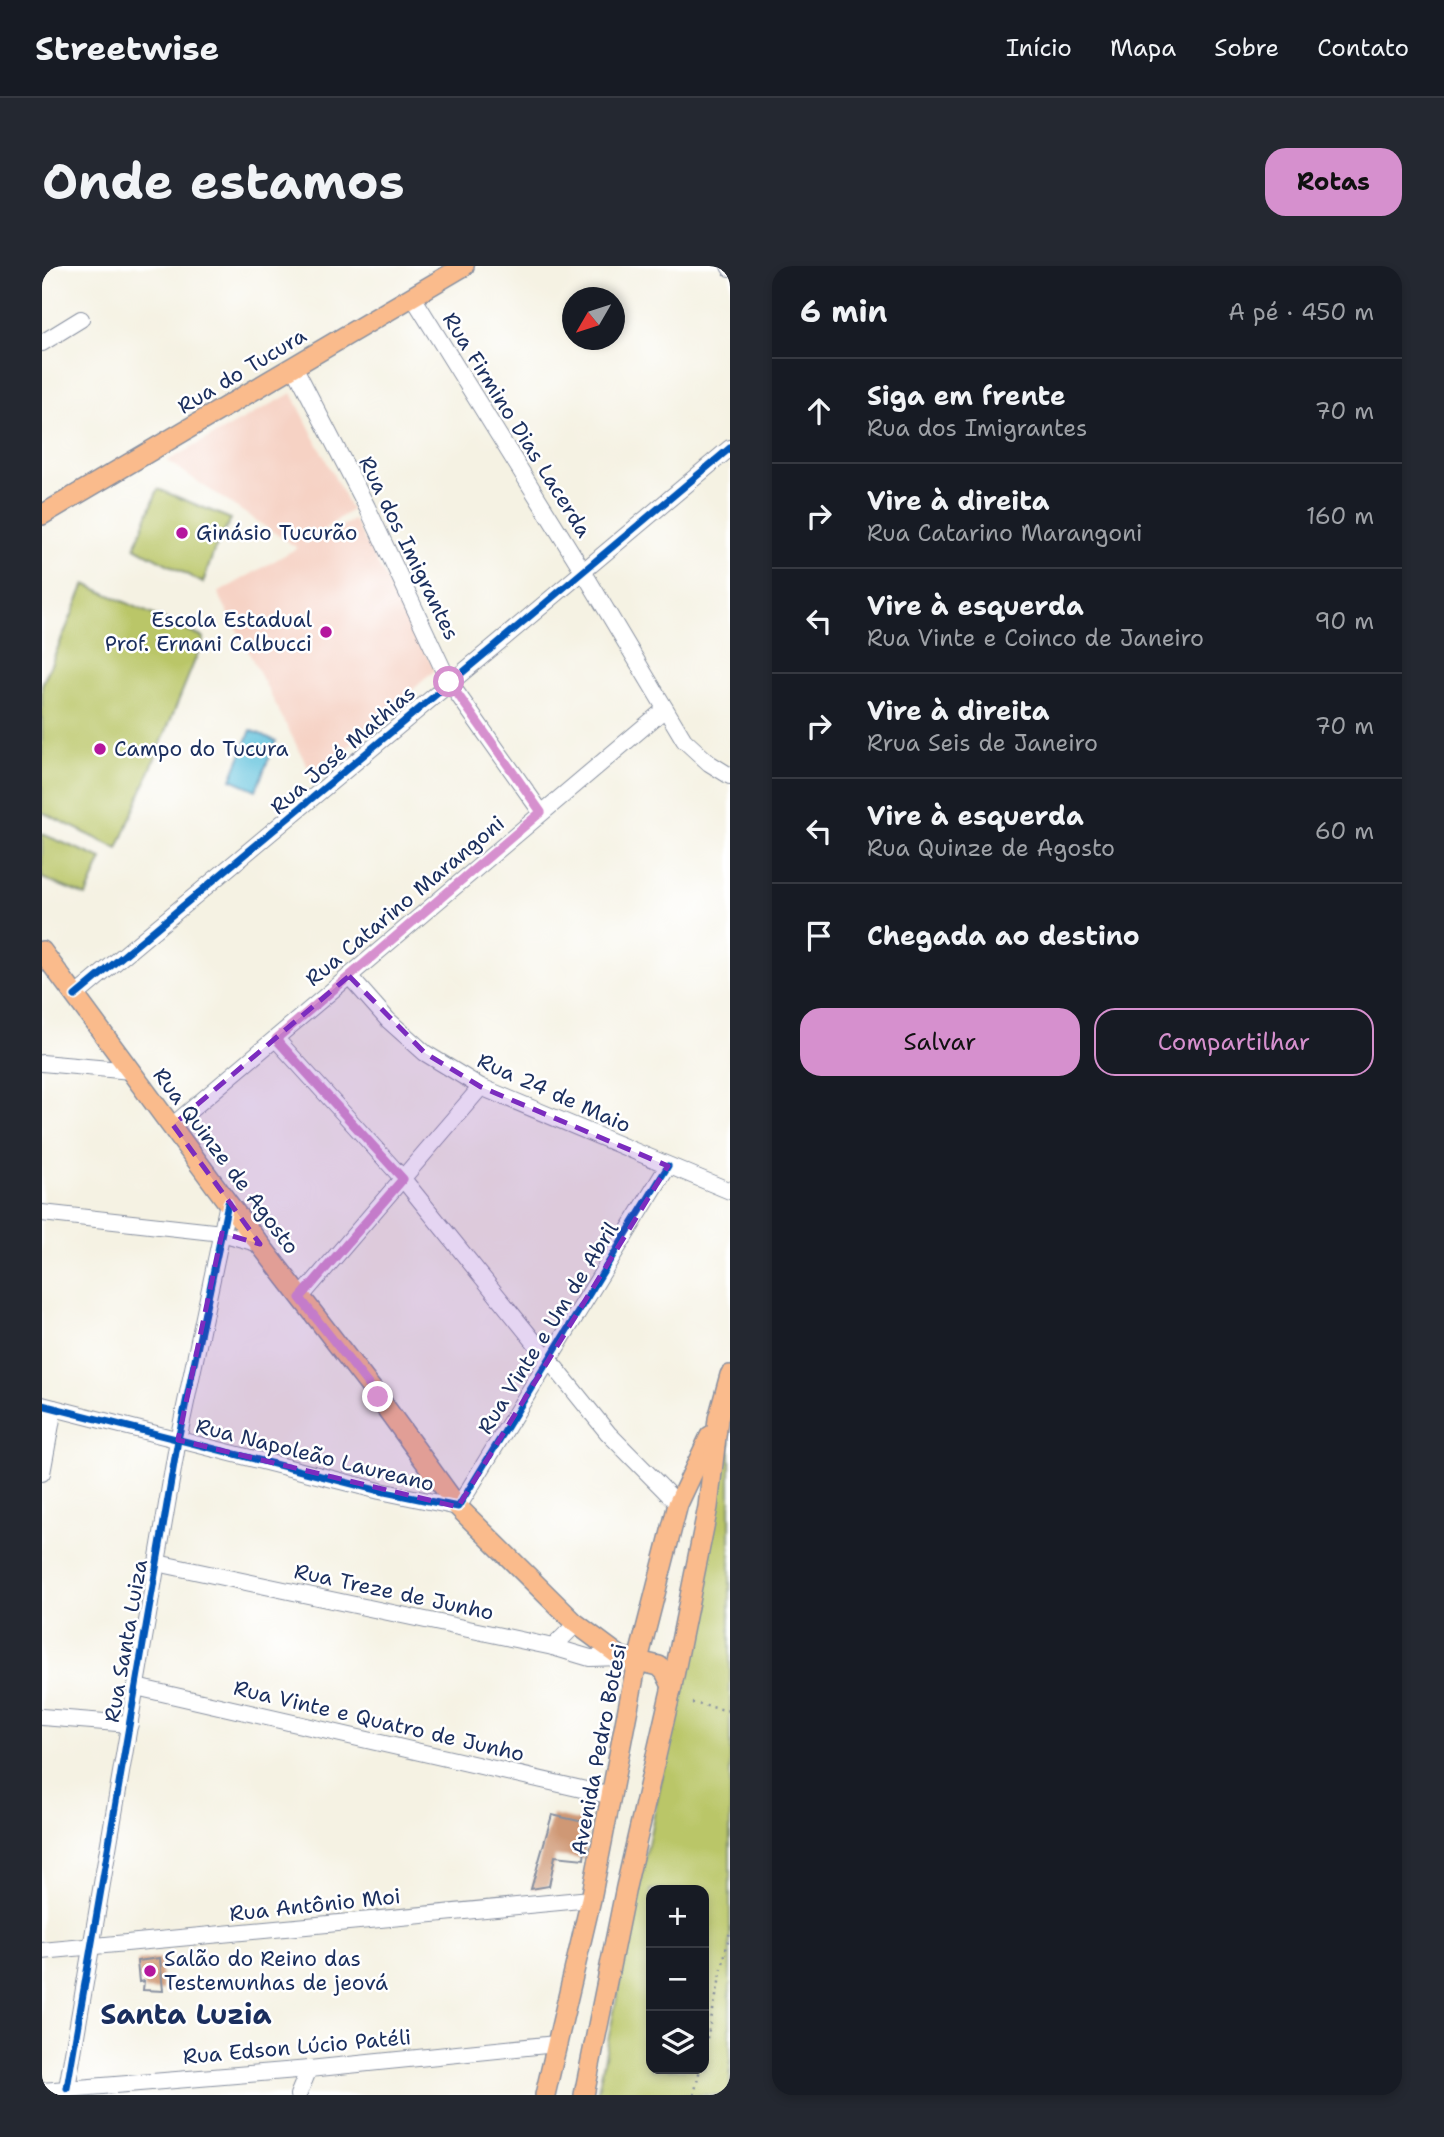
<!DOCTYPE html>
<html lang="pt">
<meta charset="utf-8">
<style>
:root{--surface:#171b24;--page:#242831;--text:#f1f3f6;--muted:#9ea1a6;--line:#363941;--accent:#d690ce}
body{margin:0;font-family:"Shantell Sans",sans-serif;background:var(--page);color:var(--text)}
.controls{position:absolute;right:21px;bottom:21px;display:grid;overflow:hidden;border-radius:14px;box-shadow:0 4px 10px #0003}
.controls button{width:63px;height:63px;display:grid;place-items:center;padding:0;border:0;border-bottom:2px solid var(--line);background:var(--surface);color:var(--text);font:35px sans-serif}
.compass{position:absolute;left:520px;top:21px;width:63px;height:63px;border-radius:50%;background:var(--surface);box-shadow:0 4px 10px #0003;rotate:231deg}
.stop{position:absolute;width:21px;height:21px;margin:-16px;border:5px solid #d690ce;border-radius:50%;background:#fff}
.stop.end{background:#d690ce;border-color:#fff;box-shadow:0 2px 7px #0008}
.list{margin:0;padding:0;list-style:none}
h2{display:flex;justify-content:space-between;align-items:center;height:91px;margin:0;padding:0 28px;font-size:30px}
h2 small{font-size:23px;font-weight:400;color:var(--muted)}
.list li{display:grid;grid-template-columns:46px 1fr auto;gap:21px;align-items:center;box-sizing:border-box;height:105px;padding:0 28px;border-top:2px solid var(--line)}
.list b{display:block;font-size:26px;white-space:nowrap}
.list p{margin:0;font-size:23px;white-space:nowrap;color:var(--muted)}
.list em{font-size:23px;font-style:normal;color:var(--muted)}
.actions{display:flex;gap:14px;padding:21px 28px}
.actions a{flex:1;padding:16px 0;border:2px solid var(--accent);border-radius:21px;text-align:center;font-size:24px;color:var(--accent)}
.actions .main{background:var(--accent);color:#111}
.icon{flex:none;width:38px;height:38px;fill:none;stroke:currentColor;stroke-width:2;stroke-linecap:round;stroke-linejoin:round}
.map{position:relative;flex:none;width:688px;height:1829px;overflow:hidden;border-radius:21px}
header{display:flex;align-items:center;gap:42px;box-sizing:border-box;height:98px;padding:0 35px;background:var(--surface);border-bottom:2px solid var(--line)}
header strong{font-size:33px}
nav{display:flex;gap:38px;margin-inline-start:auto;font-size:24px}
.intro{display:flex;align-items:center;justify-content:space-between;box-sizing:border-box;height:168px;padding:0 42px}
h1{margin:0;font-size:49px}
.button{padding:18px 32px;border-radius:21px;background:var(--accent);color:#111;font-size:24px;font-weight:700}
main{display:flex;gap:42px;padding:0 42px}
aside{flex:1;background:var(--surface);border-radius:21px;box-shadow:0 4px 10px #0003}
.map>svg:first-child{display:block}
.built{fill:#f6d2c4}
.green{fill:#bac668;stroke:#6a7a63;stroke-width:2;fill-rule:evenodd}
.water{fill:#5ec1dc;stroke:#3c789d;stroke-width:2}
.building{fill:#cf9875}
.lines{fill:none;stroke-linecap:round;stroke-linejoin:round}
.minor-casing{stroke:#8890a0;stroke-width:18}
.major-casing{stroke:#8890a0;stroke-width:22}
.path{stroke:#8890a0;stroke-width:2.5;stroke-dasharray:2 5;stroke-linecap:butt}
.minor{stroke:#fff;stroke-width:16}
.major{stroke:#fabb8c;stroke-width:19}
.cycleway-casing{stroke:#fff;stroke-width:11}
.cycleway{stroke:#0057b8;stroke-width:7}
.route{stroke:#d690ce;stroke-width:9}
.marked{fill:#7b2cbf;fill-opacity:0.2;stroke:#7b2cbf;stroke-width:5;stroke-dasharray:14 9;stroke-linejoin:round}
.poi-dot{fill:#b5179e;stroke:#fff;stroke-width:2.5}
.labels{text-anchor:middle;stroke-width:5;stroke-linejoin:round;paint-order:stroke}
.street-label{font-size:21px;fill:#1b2f5e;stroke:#fff}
.poi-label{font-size:21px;fill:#1b2f5e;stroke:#fff;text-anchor:start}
.district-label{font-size:28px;font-weight:bold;fill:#1b2f5e;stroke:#fff}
</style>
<header>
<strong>Streetwise</strong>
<nav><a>Início</a><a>Mapa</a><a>Sobre</a><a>Contato</a></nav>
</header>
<div class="intro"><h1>Onde estamos</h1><a class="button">Rotas</a></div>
<main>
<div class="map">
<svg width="688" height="1829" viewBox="0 0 688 1829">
<rect width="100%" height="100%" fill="#fff"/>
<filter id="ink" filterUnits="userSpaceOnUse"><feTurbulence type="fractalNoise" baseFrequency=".0143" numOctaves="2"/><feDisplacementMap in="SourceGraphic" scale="14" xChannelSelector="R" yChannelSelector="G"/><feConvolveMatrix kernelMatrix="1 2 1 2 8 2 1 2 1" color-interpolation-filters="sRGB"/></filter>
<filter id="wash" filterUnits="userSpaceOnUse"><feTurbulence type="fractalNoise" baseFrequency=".00686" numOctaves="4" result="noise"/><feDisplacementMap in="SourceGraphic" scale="28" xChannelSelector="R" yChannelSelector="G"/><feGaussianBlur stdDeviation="1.57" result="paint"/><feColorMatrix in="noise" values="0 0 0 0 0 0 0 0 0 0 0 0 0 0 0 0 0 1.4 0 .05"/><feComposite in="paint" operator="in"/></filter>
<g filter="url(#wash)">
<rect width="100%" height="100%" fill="#f5f2e3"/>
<path class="built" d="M250 127 309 244 261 279 312 254 393 404 281 504 271 511 176 327 255 282 125 195Z"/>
<g class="green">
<path d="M116 223 189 253 172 285 161 317 93 281Z"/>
<path d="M43 318 162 372 76 583 0 546V419Z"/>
<path d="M0 568 60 593 44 630 0 612Z"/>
<path d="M688 1174V1829H555ZM609 1624H662V1803H609Z"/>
</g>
<path class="water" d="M209 464 234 475 214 524 189 513Z"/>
<g id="blocks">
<g class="building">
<path d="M510 1549 546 1557 542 1593 513 1590 507 1620 489 1623Z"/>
<path d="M118 1692 121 1725 101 1724 102 1715 97 1716 95 1695Z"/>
</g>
</g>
</g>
<g filter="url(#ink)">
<use href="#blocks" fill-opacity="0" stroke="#8890a0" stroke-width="2"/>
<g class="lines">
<g class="minor-casing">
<g id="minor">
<path d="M687 0 688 2"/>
<path d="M371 31 541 305 642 474 667 497 688 510"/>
<path d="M0 77 39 53"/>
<path d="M252 100 325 241 407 416 499 546"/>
<path d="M307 710 346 754 383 787 439 821 688 925"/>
<path d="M33 730C252 549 470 365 688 182"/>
<path d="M234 773 361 913 566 1167 636 1238"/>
<path d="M0 797 89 805"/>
<path d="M131 859 623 443"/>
<path d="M0 947 180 967 218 978"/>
<path d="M258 1032 439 821"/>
<path d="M0 1139 338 1225 416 1241 626 900"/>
<path d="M0 1207 12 1142"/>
<path d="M115 1297 511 1381 548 1392 579 1391"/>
<path d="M511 1381 528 1364 532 1356"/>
<path d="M94 1421 570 1530"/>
<path d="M0 1451 88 1458"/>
<path d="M0 1685 549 1633"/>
<path d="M25 1822 136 1174 186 937"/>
<path d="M0 1825 267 1803 514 1778"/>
<path d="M256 1829 267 1803"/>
</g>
</g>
<g class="major-casing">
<g id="major">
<path d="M0 249 422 0"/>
<path d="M0 685 186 937 336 1131 416 1241 532 1356 579 1391 617 1400 623 1406 630 1420"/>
<path d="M503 1829 549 1633 593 1406 636 1238 668 1170"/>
<path d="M542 1829 584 1621 630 1420 666 1241 676 1153 688 1109"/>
</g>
</g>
<g class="path">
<path d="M650 1437 688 1445"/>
<path d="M662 1786 688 1665"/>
<path d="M652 1829 658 1803"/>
</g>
<use href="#minor" class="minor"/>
<use href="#major" class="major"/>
<g class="cycleway-casing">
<g id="cycleway">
<path d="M33 730C252 549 470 365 688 182"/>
<path d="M0 1139 338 1225 416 1241 626 900"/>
<path d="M25 1822 136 1174 186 937"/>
</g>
</g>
<use href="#cycleway" class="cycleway"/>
</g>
</g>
<g class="lines" filter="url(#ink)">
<path class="route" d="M336 1131 258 1032 361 913 234 773 499 546 407 416"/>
</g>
<path class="marked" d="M307 710 383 787 439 821 626 900 416 1241 136 1174 180 967 218 978 131 859Z"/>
<g class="poi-dot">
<circle cx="140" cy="267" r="7"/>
<circle cx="284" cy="366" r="7"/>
<circle cx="58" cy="483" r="7"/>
<circle cx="108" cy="1705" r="7"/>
</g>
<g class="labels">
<g class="street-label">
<text transform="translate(200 105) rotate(-31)" y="7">Rua do Tucura</text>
<text transform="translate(475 159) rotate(58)" y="7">Rua Firmino Dias Lacerda</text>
<text transform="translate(367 282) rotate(64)" y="7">Rua dos Imigrantes</text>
<text transform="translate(301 484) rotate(-41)" y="7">Rua José Mathias</text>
<text transform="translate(363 635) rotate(-40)" y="7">Rua Catarino Marangoni</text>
<text transform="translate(512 827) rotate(24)" y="7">Rua 24 de Maio</text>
<text transform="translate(184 895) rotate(53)" y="7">Rua Quinze de Agosto</text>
<text transform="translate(506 1062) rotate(-58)" y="7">Rua Vinte e Um de Abril</text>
<text transform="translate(273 1189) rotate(14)" y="7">Rua Napoleão Laureano</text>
<text transform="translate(352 1326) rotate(12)" y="7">Rua Treze de Junho</text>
<text transform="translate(84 1375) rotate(-80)" y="7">Rua Santa Luiza</text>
<text transform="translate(337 1455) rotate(13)" y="7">Rua Vinte e Quatro de Junho</text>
<text transform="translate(557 1483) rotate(-79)" y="7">Avenida Pedro Botesi</text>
<text transform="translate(273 1639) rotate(-6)" y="7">Rua Antônio Moi</text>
<text transform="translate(255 1781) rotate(-5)" y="7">Rua Edson Lúcio Patéli</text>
</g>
<g class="poi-label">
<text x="154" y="274">Ginásio Tucurão</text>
<text x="270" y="361" text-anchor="end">Escola Estadual<tspan x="270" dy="24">Prof. Ernani Calbucci</tspan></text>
<text x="72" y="490">Campo do Tucura</text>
<text x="122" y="1700">Salão do Reino das<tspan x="122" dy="24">Testemunhas de jeová</tspan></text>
</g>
<g class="district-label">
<text x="144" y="1758">Santa Luzia</text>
</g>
</g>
</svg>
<div class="controls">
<button>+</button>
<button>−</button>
<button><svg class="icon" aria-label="layers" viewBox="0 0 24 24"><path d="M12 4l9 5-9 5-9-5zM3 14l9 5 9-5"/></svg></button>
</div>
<svg class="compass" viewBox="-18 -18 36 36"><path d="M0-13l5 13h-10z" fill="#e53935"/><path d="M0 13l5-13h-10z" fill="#9ea1a6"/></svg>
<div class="stop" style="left:407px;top:416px"></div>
<div class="stop end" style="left:336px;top:1131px"></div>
</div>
<aside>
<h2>6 min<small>A pé · 450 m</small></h2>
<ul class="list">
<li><svg class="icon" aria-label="ahead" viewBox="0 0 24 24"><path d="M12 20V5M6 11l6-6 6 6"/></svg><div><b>Siga em frente</b><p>Rua dos Imigrantes</p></div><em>70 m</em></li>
<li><svg class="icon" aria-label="right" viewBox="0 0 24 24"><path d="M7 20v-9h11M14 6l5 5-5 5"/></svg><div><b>Vire à direita</b><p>Rua Catarino Marangoni</p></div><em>160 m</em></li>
<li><svg class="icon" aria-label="left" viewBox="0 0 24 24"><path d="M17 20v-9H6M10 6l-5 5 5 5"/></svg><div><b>Vire à esquerda</b><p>Rua Vinte e Coinco de Janeiro</p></div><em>90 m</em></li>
<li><svg class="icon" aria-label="right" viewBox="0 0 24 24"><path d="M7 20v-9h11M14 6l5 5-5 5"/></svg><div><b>Vire à direita</b><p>Rrua Seis de Janeiro</p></div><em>70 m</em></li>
<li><svg class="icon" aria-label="left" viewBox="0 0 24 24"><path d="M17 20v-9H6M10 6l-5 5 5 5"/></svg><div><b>Vire à esquerda</b><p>Rua Quinze de Agosto</p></div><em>60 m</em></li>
<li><svg class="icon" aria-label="arrive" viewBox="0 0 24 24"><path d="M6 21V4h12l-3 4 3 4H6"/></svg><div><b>Chegada ao destino</b></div></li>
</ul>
<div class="actions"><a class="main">Salvar</a><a>Compartilhar</a></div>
</aside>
</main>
